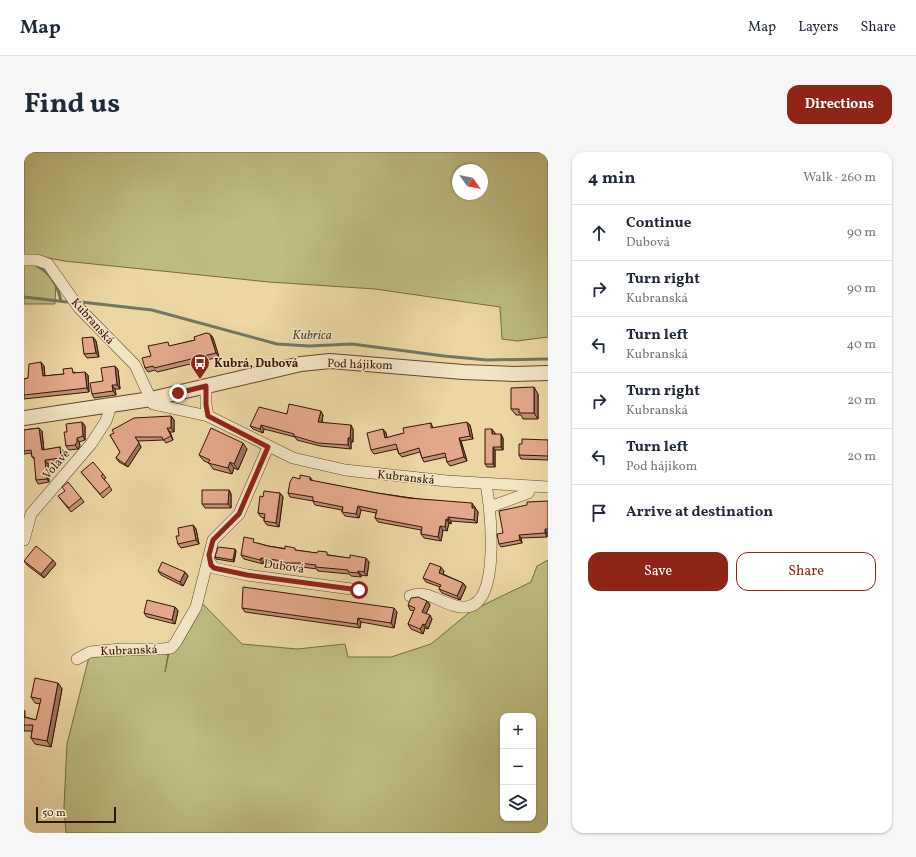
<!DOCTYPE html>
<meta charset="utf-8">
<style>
:root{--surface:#fff;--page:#f6f6f7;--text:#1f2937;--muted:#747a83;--line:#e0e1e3;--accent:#8f2418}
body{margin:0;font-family:Vollkorn,serif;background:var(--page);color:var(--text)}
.controls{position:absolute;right:12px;bottom:12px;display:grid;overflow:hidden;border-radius:8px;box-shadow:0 1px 3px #0004}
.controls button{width:36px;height:36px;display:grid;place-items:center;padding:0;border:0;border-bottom:1px solid var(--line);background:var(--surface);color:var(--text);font:20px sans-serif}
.compass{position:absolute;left:428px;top:12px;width:36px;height:36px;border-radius:50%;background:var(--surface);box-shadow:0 1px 3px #0004;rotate:123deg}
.scale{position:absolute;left:12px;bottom:10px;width:80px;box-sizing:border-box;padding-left:4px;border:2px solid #331607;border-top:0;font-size:11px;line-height:14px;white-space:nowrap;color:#331607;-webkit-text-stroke:3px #f3e4c4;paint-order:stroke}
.stop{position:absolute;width:12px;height:12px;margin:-9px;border:3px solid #8f2418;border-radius:50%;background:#fff}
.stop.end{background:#8f2418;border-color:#fff;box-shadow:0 1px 4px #0008}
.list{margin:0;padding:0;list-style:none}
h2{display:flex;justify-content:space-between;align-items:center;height:52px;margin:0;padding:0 16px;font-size:17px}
h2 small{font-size:13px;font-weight:400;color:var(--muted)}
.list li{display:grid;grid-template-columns:26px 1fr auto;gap:12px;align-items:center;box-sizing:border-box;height:56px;padding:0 16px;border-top:1px solid var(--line)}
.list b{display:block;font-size:15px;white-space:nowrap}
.list p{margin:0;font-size:13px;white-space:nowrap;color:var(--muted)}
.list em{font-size:13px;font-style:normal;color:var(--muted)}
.actions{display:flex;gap:8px;padding:12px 16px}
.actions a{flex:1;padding:9px 0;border:1px solid var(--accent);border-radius:12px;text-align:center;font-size:14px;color:var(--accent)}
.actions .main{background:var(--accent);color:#fff}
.icon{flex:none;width:22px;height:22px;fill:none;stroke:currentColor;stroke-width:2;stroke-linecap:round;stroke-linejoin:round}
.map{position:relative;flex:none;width:524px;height:681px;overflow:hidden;border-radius:12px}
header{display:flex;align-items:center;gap:24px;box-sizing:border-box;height:56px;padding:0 20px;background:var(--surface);border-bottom:1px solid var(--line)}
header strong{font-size:19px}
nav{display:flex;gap:22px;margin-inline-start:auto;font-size:14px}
.intro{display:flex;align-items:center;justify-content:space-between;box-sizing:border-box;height:96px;padding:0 24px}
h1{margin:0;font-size:28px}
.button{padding:10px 18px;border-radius:12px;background:var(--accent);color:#fff;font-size:14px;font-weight:700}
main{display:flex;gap:24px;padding:0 24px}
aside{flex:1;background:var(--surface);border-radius:12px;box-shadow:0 1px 3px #0004}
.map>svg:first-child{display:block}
.green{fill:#bebc81;stroke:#786944;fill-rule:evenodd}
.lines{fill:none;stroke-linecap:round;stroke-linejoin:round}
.stream{stroke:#717863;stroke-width:3}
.minor-casing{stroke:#61462e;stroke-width:12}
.tertiary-casing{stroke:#61462e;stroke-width:16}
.minor{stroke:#f3e4c4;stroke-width:11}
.tertiary{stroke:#f3e4c4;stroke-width:14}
.wall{fill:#c39078;stroke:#331607}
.shaded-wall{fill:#9f7661;stroke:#331607}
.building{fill:#e3a88b;stroke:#331607}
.route{stroke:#8f2418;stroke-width:5}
.labels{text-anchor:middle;stroke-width:3;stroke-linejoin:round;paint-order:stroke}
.street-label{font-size:12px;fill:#331607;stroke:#f3e4c4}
.poi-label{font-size:12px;font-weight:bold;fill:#331607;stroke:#f3e4c4;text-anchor:start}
.water-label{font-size:13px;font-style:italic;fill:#524735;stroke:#f3e4c4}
</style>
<header>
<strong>Map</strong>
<nav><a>Map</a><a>Layers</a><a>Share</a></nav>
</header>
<div class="intro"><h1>Find us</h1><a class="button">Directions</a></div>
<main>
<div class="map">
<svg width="524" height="681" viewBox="0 0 524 681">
<rect width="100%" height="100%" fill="#ecd6a4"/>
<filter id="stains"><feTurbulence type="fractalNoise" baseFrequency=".005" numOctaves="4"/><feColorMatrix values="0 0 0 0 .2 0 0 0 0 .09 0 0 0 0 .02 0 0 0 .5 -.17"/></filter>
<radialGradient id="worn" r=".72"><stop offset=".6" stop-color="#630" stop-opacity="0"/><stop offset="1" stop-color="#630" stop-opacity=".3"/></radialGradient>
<g class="green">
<path d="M0 0H524V185L493 189 478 187 476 155 351 137 245 130 40 109 20 105H0ZM434 18H458V42H434Z"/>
<path d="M0 110 21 115 32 127 31 152H0Z"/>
<path d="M524 408V681H42L40 655 43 592 65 505 144 502 141 520 145 501 159 489 174 463 178 451 218 492 273 497 321 492 324 505H367L407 492 447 459 507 430 513 414ZM479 564H509V666H479Z"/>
</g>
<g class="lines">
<g class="stream">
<path d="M13 114C27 121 34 135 37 149"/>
<path d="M0 145 43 150"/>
<path d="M57 150 128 158 253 192 285 194 328 192 420 204 463 208 524 207"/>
</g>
<g class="minor-casing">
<g id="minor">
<path d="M0 108H13L24 112 55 156 111 213 129 252 184 264 269 306 321 318 423 329 524 335"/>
<path d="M182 234V253L184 264"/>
<path d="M466 355 504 341 507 335"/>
<path d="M0 388 7 362 67 292 82 269 87 254"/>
<path d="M185 409 190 416 223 423 335 438"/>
<path d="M386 444C405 436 423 457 442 455 478 452 466 355 462 332"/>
<path d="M53 507 66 500 97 497H138L147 496 152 490 172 455 189 388 215 362 244 295"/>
</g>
</g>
<g class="tertiary-casing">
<path id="tertiary" d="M0 266 127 247 277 212 306 209 439 220 490 222 524 221"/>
</g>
<use href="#minor" class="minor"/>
<use href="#tertiary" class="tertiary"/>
</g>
<g class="wall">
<path d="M186 182 189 186 195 205 133 220 131 218 124 220 121 216 127 204 147 194 171 188Z"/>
<path d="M69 185 72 189 75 205 63 206 60 202Z"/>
<path d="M20 214 21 224 40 222 51 220V221L64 223 65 240 0 247V227L4 226Z"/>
<path d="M91 214 94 218 96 237H91L92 243 70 246 68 242Z"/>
<path d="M514 242V267H499L497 263H492L487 257Z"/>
<path d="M263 262 299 263 298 270 329 277V290H327V297L296 294 273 288 271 285 240 277 239 281 229 277 226 274Z"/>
<path d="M147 264 150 268V280H146L149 288 142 291 140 288 114 289 117 295 104 315 95 310 92 306 96 300 86 283Z"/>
<path d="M58 270 61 274V288L55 290 56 294 54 297 45 298 42 294 43 280Z"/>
<path d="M407 271 409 276 446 273 449 287 437 289 443 309 426 314 423 310 422 305 400 310 398 306 396 300 378 305 375 302 373 297 350 302 347 298 359 277 362 281 363 286 380 281Z"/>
<path d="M15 276 18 279 20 298 36 295 38 299 40 309 24 312 25 330 14 332 12 328 11 308 8 305 7 301 0 302V278Z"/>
<path d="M471 281V282L479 286V298H471V315H463L461 312Z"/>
<path d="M524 288V308L497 307 495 303 498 292Z"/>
<path d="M223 297 214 318 210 316 208 322 189 317 185 311 180 309 175 303Z"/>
<path d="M57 320 79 322 82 326 80 327 88 338 79 346Z"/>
<path d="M289 329 353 341 451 355V356L454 360 453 371 427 369V372L425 371 423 379 419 378 417 389 400 386 397 382V378L354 370 351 366 352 361 337 358 335 366 321 364 318 360V358L291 353 289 349 266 345 264 341Z"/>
<path d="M205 338 207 342V356H181L178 352Z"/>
<path d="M256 341 259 345 255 375 243 373 240 369V366L237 365 234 361 239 345Z"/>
<path d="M34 344 57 346 60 350 47 360Z"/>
<path d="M524 349V381H523V385L497 386 498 391 477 395 475 392Z"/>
<path d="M169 373 172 377 175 392 157 396 154 392 155 384Z"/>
<path d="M233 391 244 394 305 403 345 410 343 424 337 423V425L327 424 325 422 294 419 293 417 278 415H262L261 413 240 410 239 412 220 407 217 403Z"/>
<path d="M212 399 210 410 192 407 191 405Z"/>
<path d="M0 409 32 412 20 426 3 413Z"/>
<path d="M134 419 161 420 164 424 159 434 137 423Z"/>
<path d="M420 419 419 422 439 431 442 435 436 448 418 441 415 437 416 435 402 430 399 426Z"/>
<path d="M403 449 406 453 402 462 408 467 404 477 401 476 399 482 387 477 384 472 390 459 386 458 384 453Z"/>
<path d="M151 455 154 459 151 472 123 465 120 461Z"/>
<path d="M218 456 373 460 370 476 337 470 336 476 221 460Z"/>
<path d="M34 531 38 537 27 595 11 592 7 586 8 579H0V558L1 559V565L12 568 16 552 11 551 7 545Z"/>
</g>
<g class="shaded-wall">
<path d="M186 182 189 186 195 205 192 201Z"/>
<path d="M69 185 72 189 75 205 72 201Z"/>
<path d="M17 210 20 214 21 228 19 224Z"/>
<path d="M91 214 94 218 96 237 93 233Z"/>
<path d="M61 220 64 223 65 240 63 236Z"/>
<path d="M88 233 91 237 92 243 89 239Z"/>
<path d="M510 235 514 242V267L510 261Z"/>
<path d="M297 259 299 263 297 274 294 270Z"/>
<path d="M147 264 150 268V280L147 276Z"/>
<path d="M58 270 61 274V288L59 284Z"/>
<path d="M443 270 446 273 449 287 446 284Z"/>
<path d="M237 273 240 277 239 281 236 277Z"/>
<path d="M327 273 329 277V290L326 286Z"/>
<path d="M15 276 18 279 20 301 18 298Z"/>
<path d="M143 276 146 280 149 288Z"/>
<path d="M359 277 362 281 364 290 361 286Z"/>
<path d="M468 277 471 281V286L468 282Z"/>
<path d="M477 282 479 286V298L477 295Z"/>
<path d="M111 285 117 295 104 315 101 312Z"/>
<path d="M53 286 55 290 56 294 54 297 51 293Z"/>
<path d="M324 286 327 290V297L324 293Z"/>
<path d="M435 286 437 289 443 309 440 305Z"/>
<path d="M219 291 223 297 214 318 210 312Z"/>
<path d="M36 295 38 299 40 309 37 306Z"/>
<path d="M469 295 471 298V315L469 312Z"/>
<path d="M21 308 24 312 25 330 23 327Z"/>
<path d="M206 310 210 316 208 322 204 316Z"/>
<path d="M286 325 289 329V332L286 328Z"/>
<path d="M205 338 207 342V356L204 352Z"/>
<path d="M256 341 259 345 255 375 252 371Z"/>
<path d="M448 351 454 360 453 371 450 368 448 356Z"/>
<path d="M334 354 337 358 335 366 332 362Z"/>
<path d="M424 365 427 369V372L424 368Z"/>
<path d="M422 367 425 371 423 379 421 375Z"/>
<path d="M169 373 172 377 175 392 172 388Z"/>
<path d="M416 374 419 378 417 389 414 385Z"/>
<path d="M521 377 523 381V385L521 381Z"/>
<path d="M495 383 497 386 498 391 496 388Z"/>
<path d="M211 397 212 399 210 410 209 408Z"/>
<path d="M237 406 240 410 239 412 236 408Z"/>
<path d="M342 406 345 410 343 424 340 420Z"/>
<path d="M29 408 32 412 20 426 17 422Z"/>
<path d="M417 415 420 419 418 425 415 421Z"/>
<path d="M334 419 337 423V425L334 421Z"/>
<path d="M161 420 164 424 159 434 156 430Z"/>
<path d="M439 431 442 435 436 448 433 444Z"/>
<path d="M403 449 406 453 401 464 398 460Z"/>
<path d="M151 455 154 459 151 472 148 468Z"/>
<path d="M370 456 373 460 370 476 367 471Z"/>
<path d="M406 463 408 467 404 477 401 473Z"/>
<path d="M334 466 337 470 336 476 333 472Z"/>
<path d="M399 472 401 476 399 482 396 477Z"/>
<path d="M34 531 38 537 27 595 23 589Z"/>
</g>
<g class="building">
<path d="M182 181 186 182 192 201 130 216 129 214 121 216 118 206 127 204 124 194 144 190 145 194 171 188 170 185Z"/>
<path d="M69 185 72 201 60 202 58 186Z"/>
<path d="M17 210 19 224 40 222 39 217 48 216 49 221 61 220 63 236 0 243V227L4 226 5 212Z"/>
<path d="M91 214 93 233H88L89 239 68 242 66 231 79 229 77 216Z"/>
<path d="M510 235V261H495V257H487V236Z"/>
<path d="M265 252 297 259 294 270 327 273 326 286H324V293L294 291 270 284V282L237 273 236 277 226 274 235 255 263 262Z"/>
<path d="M147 264V276H143L147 284 139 288 138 285H111L115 291 101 312 92 306 96 300 86 283 90 281 88 278 110 266Z"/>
<path d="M58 270 59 284 53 286V290L51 293 42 294 40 280H43L42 272Z"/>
<path d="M443 270 446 284 435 286 440 305 423 310 421 301 398 306 395 296 375 302 372 292 347 298 343 281 359 277 361 286 380 281 379 276 407 271V276Z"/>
<path d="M15 276 18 298 36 295 37 306 21 308 23 327 12 328 10 305H8L7 298 0 299V278Z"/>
<path d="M187 276 219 291 210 312 206 310 204 316 184 311 186 308 175 303Z"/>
<path d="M461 277H468V282H477V295H469V312H461Z"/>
<path d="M498 287 524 288V304L495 303V292H498Z"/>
<path d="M69 310 79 322 77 324 86 334 76 342 57 320Z"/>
<path d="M276 323 286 325V328L353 341 384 346 448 351V356H451L450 368 424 365V368L422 367 421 375 416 374 414 385 397 382 398 375 351 366 353 358 334 354 332 362 318 360 319 355 289 349V345L264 341 266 330 269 325 276 327Z"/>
<path d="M44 330 57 346 45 356 34 344 41 339 38 335Z"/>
<path d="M178 338H205L204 352H178Z"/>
<path d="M240 339 256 341 252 371 240 369 241 362 234 361 236 344 239 345Z"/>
<path d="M524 349V377H521V381L495 383 496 388 475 392 473 382 479 381 475 359 503 353V350Z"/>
<path d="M169 373 172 388 154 392 152 384H155L154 376Z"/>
<path d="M220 385 230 387 229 390 244 394 261 397V394L271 396V398L293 401 294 399 303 400V403L326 406V403L342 406 340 420 334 419V421L324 420V418L291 415 292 413 275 411H259V409L237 406 236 408 217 403Z"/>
<path d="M12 394 29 408 17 422 0 409Z"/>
<path d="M194 395 211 397 209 408 191 405Z"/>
<path d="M138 410 161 420 156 430 134 419Z"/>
<path d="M406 411 417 415 415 421 439 431 433 444 415 437 417 433 399 426Z"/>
<path d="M219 435 370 456 367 471 334 466 333 472 218 456Z"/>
<path d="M394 445 403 449 398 460 406 463 401 473 399 472 396 477 384 472 391 456 384 453 387 446Z"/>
<path d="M123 448 151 455 148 468 120 461Z"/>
<path d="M11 526 34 531 23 589 7 586 9 573H0V565L12 568 17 547 7 545Z"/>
</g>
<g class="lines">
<path class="route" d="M154 241 182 234V253L184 264 244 295 215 362 189 388 185 403 187 413 190 416 223 423 335 438"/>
</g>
<defs>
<g id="bus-pin" transform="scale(1)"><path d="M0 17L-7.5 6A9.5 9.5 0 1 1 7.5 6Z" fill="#8f2418" stroke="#f3e4c4"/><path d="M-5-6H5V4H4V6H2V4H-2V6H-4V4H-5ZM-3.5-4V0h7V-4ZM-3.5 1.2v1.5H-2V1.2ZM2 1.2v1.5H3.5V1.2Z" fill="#fff"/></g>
</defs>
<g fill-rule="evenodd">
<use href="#bus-pin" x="176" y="211"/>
</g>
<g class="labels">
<g class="street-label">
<text transform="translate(69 169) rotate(48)" y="4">Kubranská</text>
<text transform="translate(336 212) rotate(2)" y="4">Pod hájikom</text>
<text transform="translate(32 312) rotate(-49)" y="4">Volavé</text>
<text transform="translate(382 325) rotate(6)" y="4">Kubranská</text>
<text transform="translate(260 414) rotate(8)" y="4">Dubová</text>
<text transform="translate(105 498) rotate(-2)" y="4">Kubranská</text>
</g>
<g class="poi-label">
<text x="190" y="215">Kubrá, Dubová</text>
</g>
<g class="water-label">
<text x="288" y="187">Kubrica</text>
</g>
</g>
<rect width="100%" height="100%" filter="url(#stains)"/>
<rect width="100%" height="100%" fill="url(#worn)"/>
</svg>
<div class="controls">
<button>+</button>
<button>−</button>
<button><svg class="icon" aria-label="layers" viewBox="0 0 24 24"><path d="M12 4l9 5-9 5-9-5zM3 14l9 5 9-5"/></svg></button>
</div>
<svg class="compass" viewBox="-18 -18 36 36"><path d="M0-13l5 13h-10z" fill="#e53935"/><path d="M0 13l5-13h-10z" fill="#747a83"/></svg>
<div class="scale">50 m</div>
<div class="stop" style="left:335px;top:438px"></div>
<div class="stop end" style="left:154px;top:241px"></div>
</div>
<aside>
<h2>4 min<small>Walk · 260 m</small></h2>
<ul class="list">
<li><svg class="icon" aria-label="ahead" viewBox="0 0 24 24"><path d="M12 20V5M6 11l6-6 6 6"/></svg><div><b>Continue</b><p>Dubová</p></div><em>90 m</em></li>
<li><svg class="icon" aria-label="right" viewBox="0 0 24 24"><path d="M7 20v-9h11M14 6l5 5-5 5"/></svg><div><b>Turn right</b><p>Kubranská</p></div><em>90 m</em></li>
<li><svg class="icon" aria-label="left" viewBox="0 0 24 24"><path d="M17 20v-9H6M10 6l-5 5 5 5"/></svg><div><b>Turn left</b><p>Kubranská</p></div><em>40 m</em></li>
<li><svg class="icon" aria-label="right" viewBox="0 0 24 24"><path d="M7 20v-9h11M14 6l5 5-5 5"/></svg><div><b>Turn right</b><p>Kubranská</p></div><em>20 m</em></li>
<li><svg class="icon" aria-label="left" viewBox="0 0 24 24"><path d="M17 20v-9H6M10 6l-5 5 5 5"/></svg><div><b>Turn left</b><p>Pod hájikom</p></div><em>20 m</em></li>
<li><svg class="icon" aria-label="arrive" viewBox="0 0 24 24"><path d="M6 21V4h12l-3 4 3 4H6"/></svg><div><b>Arrive at destination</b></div></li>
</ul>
<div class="actions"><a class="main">Save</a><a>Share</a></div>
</aside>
</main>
